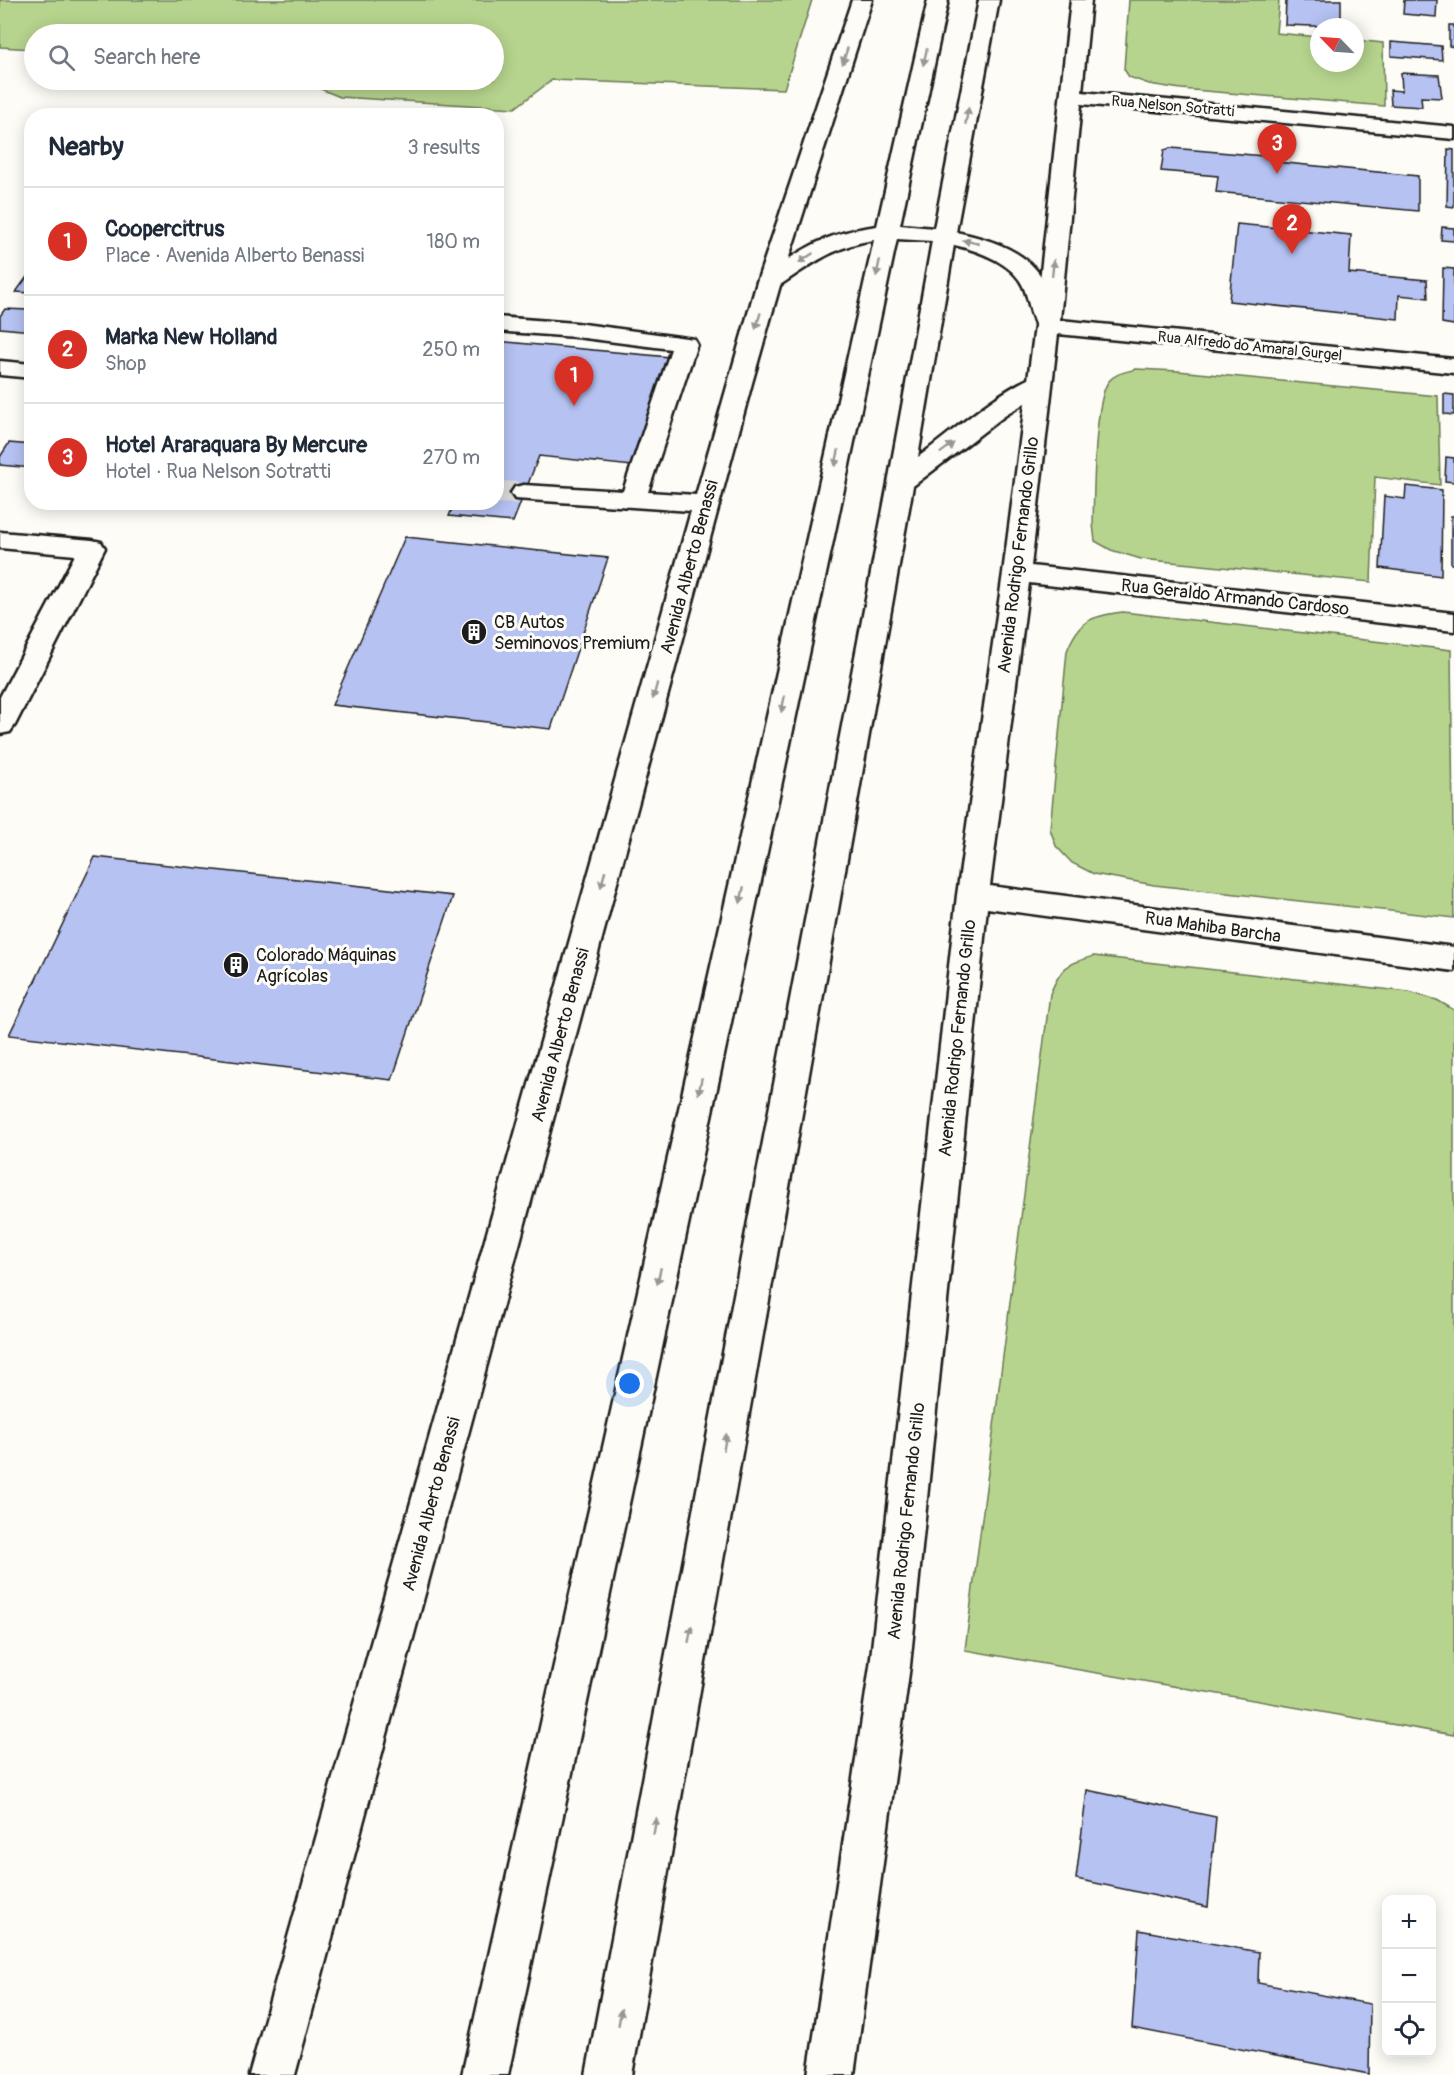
<!DOCTYPE html>
<meta charset="utf-8">
<style>
:root{--surface:#fff;--page:#f2f2f3;--text:#1f2937;--muted:#747a83;--line:#e0e1e3;--accent:#d93025}
body{margin:0;font-family:Pangolin,sans-serif;background:var(--page);color:var(--text)}
.controls{position:absolute;right:18px;bottom:18px;display:grid;overflow:hidden;border-radius:12px;box-shadow:0 3px 15px #0003}
.controls button{width:54px;height:54px;display:grid;place-items:center;padding:0;border:0;border-bottom:2px solid var(--line);background:var(--surface);color:var(--text);font:30px sans-serif}
.compass{position:absolute;left:1310px;top:18px;width:54px;height:54px;border-radius:50%;background:var(--surface);box-shadow:0 3px 15px #0003;rotate:295deg}
.you{position:absolute;left:630px;top:1384px;width:21px;height:21px;margin:-15px;border:4px solid #fff;border-radius:50%;background:#1a73e8;box-shadow:0 0 0 9px #1a73e833}
.badge{display:grid;place-items:center;width:39px;height:39px;border-radius:50%;background:var(--accent);color:#fff;font-size:20px;font-weight:700}
.pin{position:absolute;translate:-50% -50px;filter:drop-shadow(0 2px 3px #0008)}
.pin::after{content:'';position:absolute;top:32px;width:21px;height:18px;background:inherit;clip-path:polygon(0 0,100% 0,50% 100%)}
.list{margin:0;padding:0;list-style:none}
h2{display:flex;justify-content:space-between;align-items:center;height:78px;margin:0;padding:0 24px;font-size:26px}
h2 small{font-size:20px;font-weight:400;color:var(--muted)}
.list li{display:grid;grid-template-columns:39px 1fr auto;gap:18px;align-items:center;box-sizing:border-box;height:108px;padding:0 24px;border-top:2px solid var(--line)}
.list b{display:block;font-size:22px;white-space:nowrap}
.list p{margin:0;font-size:20px;white-space:nowrap;color:var(--muted)}
.list em{font-size:20px;font-style:normal;color:var(--muted)}
.icon{flex:none;width:33px;height:33px;fill:none;stroke:currentColor;stroke-width:2;stroke-linecap:round;stroke-linejoin:round}
.map{position:relative;flex:none;width:1454px;height:2075px;overflow:hidden}
.search{position:absolute;background:var(--surface);box-shadow:0 3px 15px #0003;left:24px;top:24px;width:480px;height:66px;display:flex;align-items:center;gap:15px;box-sizing:border-box;padding:0 21px;border-radius:33px;color:var(--muted);font-size:22px}
.panel{position:absolute;background:var(--surface);box-shadow:0 3px 15px #0003;left:24px;top:108px;width:480px;height:402px;border-radius:24px}
.map>svg:first-child{display:block}
.green{fill:#b6d48d;stroke:#697854;stroke-width:1.5}
.building{fill:#b5c2f2;stroke:#1c1c1c;stroke-width:1.5}
.lines{fill:none;stroke-linecap:round;stroke-linejoin:round}
.minor-tunnel{stroke:#dbdad6;stroke-width:22;stroke-dasharray:22 11;stroke-linecap:butt}
.minor-casing{stroke:#1c1c1c;stroke-width:5}
.major-casing{stroke:#1c1c1c;stroke-width:5}
.minor{fill:#fdfcf7;fill-rule:evenodd}
.major{fill:#fdfcf7;fill-rule:evenodd}
.oneway{fill:#989794}
.labels{text-anchor:middle;stroke-width:6;stroke-linejoin:round;paint-order:stroke}
.far-street-label{font-size:15px;fill:#1c1c1c;stroke:#fdfcf7}
.street-label{font-size:18px;fill:#1c1c1c;stroke:#fdfcf7}
.poi-label{font-size:18px;fill:#1c1c1c;stroke:#fdfcf7;text-anchor:start}
</style>
<div class="map">
<svg width="1454" height="2075" viewBox="0 0 1454 2075">
<rect width="100%" height="100%" fill="#fdfcf7"/>
<filter id="ink" filterUnits="userSpaceOnUse"><feTurbulence type="fractalNoise" baseFrequency=".0167" numOctaves="2"/><feDisplacementMap in="SourceGraphic" scale="12" xChannelSelector="R" yChannelSelector="G"/><feConvolveMatrix kernelMatrix="1 2 1 2 8 2 1 2 1" color-interpolation-filters="sRGB"/></filter>
<g filter="url(#ink)">
<g class="green">
<path d="M0 0H812L784 89 552 80 515 108 340 97 299 80H494V34H34V49L0 47Z"/>
<path d="M1129 0H1279L1276 33 1319 37V63H1355V40L1383 43 1384 106 1181 89 1149 84 1129 77 1124 69Z"/>
<path d="M1136 369 1178 371 1438 396 1440 485 1375 477 1371 582 1141 559 1111 550 1095 541 1093 524C1094 494 1094 404 1108 382 1115 373 1126 372 1136 369Z"/>
<path d="M1123 612 1451 650 1454 918 1154 885 1094 874 1072 863 1056 846 1050 829 1067 651C1079 620 1091 616 1123 612Z"/>
<path d="M1094 956 1409 992 1437 1000 1454 1010V1735L965 1650 1050 994C1061 967 1066 964 1094 956Z"/>
</g>
<g class="building">
<path d="M1286 0H1341V27L1285 25Z"/>
<path d="M1404 0H1437L1436 17 1403 14Z"/>
<path d="M1449 25H1454V47L1449 46Z"/>
<path d="M1391 42 1441 46 1442 60 1391 56Z"/>
<path d="M1401 73 1439 75 1442 98 1421 97 1422 107 1391 105 1390 90 1402 91Z"/>
<path d="M1171 148 1276 157V162L1418 176V211L1216 192 1218 176 1161 171 1164 150Z"/>
<path d="M1448 149 1454 150V207L1447 206Z"/>
<path d="M1237 224 1351 235 1349 273 1427 280 1428 298 1399 295 1398 319 1229 301Z"/>
<path d="M1442 227 1454 228V241L1441 240Z"/>
<path d="M1443 268 1454 269V325L1442 323Z"/>
<path d="M29 274H32V293L16 292Z"/>
<path d="M32 305V331L0 328V316L5 309 28 310Z"/>
<path d="M496 341 669 357 632 466 539 456 513 522 449 516 455 502H496Z"/>
<path d="M1444 394 1454 395V415L1444 414Z"/>
<path d="M9 443 32 445V468L0 465V457Z"/>
<path d="M1446 457 1454 458V482L1445 481Z"/>
<path d="M1406 486 1442 490 1441 576 1380 568 1384 496 1405 499Z"/>
<rect x="1451" y="516" width="3" height="48"/>
<path d="M405 537 608 558 551 729 332 705Z"/>
<path d="M95 857 453 896 392 1080 9 1035Z"/>
<path d="M1087 1790 1216 1817 1208 1907 1076 1879Z"/>
<path d="M1139 1930 1259 1952 1258 1983 1370 2004 1369 2074 1132 2028Z"/>
</g>
<g class="lines">
<path class="minor-tunnel" d="M496 492 524 493"/>
<g class="minor-casing">
<g id="minor">
<path d="M852 0H872L781 282 752 383 295 2075H249L691 511 515 499 511 493 515 487 524 485 623 491 671 349 576 337 496 331V317L576 323 694 339 697 344 648 492 696 495 757 282Z"/>
<path d="M1071 0H1091L1082 92 1454 127V139L1081 104 1060 320 1454 359V373L1058 334 1031 566 1454 613V631L1029 583 990 886 1454 947V971L987 908 910 1666 854 2075H808L870 1666 957 895 1003 573 1035 326Z"/>
<path d="M0 361 32 364V378L0 375Z"/>
<path d="M0 532 92 540 101 542 105 548 15 725 10 732 0 734V697L75 555 0 548Z"/>
</g>
</g>
<g class="major-casing">
<path id="major" d="M928 0H948L900 225 934 228 979 0H999L956 232C990 239 1030 251 1046 285 1052 298 1054 313 1059 326L1055 331 1047 333 1039 331C1031 320 1030 305 1025 291 1016 264 980 251 954 245L918 457C951 433 993 395 1030 378 1036 375 1041 376 1048 378L1051 383 1048 388 1003 417 913 486 632 2075H586L888 483 932 241 897 239 508 2075H462L874 240C835 245 809 266 777 287L769 289 761 287 757 282 761 277C804 249 824 233 877 226Z"/>
</g>
<use href="#minor" class="minor"/>
<use href="#major" class="major"/>
</g>
<defs><path id="oneway-solid" d="M-6-.8H1V-3.2L6.5 0L1 3.2V.8H-6Z" transform="scale(1.5)"/></defs>
<g class="oneway">
<use href="#oneway-solid" transform="translate(845 56) rotate(108)"/>
<use href="#oneway-solid" transform="translate(925 57) rotate(103)"/>
<use href="#oneway-solid" transform="translate(967 116) rotate(-79)"/>
<use href="#oneway-solid" transform="translate(971 242) rotate(-167)"/>
<use href="#oneway-solid" transform="translate(806 258) rotate(146)"/>
<use href="#oneway-solid" transform="translate(878 268) rotate(102)"/>
<use href="#oneway-solid" transform="translate(1053 268) rotate(-84)"/>
<use href="#oneway-solid" transform="translate(758 321) rotate(107)"/>
<use href="#oneway-solid" transform="translate(947 448) rotate(-37)"/>
<use href="#oneway-solid" transform="translate(837 458) rotate(102)"/>
<use href="#oneway-solid" transform="translate(655 691) rotate(105)"/>
<use href="#oneway-solid" transform="translate(783 704) rotate(102)"/>
<use href="#oneway-solid" transform="translate(603 879) rotate(105)"/>
<use href="#oneway-solid" transform="translate(742 895) rotate(102)"/>
<use href="#oneway-solid" transform="translate(700 1086) rotate(102)"/>
<use href="#oneway-solid" transform="translate(659 1276) rotate(102)"/>
<use href="#oneway-solid" transform="translate(725 1442) rotate(-80)"/>
<use href="#oneway-solid" transform="translate(690 1634) rotate(-80)"/>
<use href="#oneway-solid" transform="translate(655 1826) rotate(-80)"/>
<use href="#oneway-solid" transform="translate(620 2017) rotate(-80)"/>
</g>
</g>
<defs>
<g id="building-disc" transform="scale(1.35)"><circle r="9.5" fill="#1c1c1c" stroke="#fdfcf7"/><path d="M-4-6H4V6H1V3H-1V6H-4ZM-2.5-4.3h1.7v1.8h-1.7ZM.8-4.3h1.7v1.8H.8ZM-2.5-1h1.7V.8h-1.7ZM.8-1h1.7V.8H.8Z" fill="#fff"/></g>
</defs>
<g fill-rule="evenodd">
<use href="#building-disc" x="474" y="632"/>
<use href="#building-disc" x="236" y="965"/>
</g>
<g class="labels">
<g class="far-street-label">
<text transform="translate(1173 106) rotate(5)" y="5">Rua Nelson Sotratti</text>
<text transform="translate(1250 346) rotate(6)" y="5">Rua Alfredo do Amaral Gurgel</text>
</g>
<g class="street-label">
<text transform="translate(1018 555) rotate(-83)" y="6">Avenida Rodrigo Fernando Grillo</text>
<text transform="translate(689 567) rotate(-75)" y="6">Avenida Alberto Benassi</text>
<text transform="translate(1235 597) rotate(6)" y="6">Rua Geraldo Armando Cardoso</text>
<text transform="translate(1213 927) rotate(8)" y="6">Rua Mahiba Barcha</text>
<text transform="translate(560 1035) rotate(-75)" y="6">Avenida Alberto Benassi</text>
<text transform="translate(957 1038) rotate(-84)" y="6">Avenida Rodrigo Fernando Grillo</text>
<text transform="translate(431 1504) rotate(-75)" y="6">Avenida Alberto Benassi</text>
<text transform="translate(906 1521) rotate(-84)" y="6">Avenida Rodrigo Fernando Grillo</text>
</g>
<g class="poi-label">
<text x="494" y="628">CB Autos<tspan x="494" dy="21">Seminovos Premium</tspan></text>
<text x="256" y="961">Colorado Máquinas<tspan x="256" dy="21">Agrícolas</tspan></text>
</g>
</g>
</svg>
<div class="controls">
<button>+</button>
<button>−</button>
<button><svg class="icon" aria-label="locate" viewBox="0 0 24 24"><circle cx="12" cy="12" r="6"/><path d="M12 2v4M12 18v4M2 12h4M18 12h4"/></svg></button>
</div>
<svg class="compass" viewBox="-18 -18 36 36"><path d="M0-13l5 13h-10z" fill="#e53935"/><path d="M0 13l5-13h-10z" fill="#747a83"/></svg>
<div class="you"></div>
<div class="pin badge" style="left:574px;top:406px">1</div>
<div class="pin badge" style="left:1292px;top:254px">2</div>
<div class="pin badge" style="left:1277px;top:174px">3</div>
<div class="search"><svg class="icon" aria-label="search" viewBox="0 0 24 24"><circle cx="10" cy="10" r="6"/><path d="M15 15l6 6"/></svg>Search here</div>
<section class="panel">
<h2>Nearby<small>3 results</small></h2>
<ul class="list">
<li><span class="badge">1</span><div><b>Coopercitrus</b><p>Place · Avenida Alberto Benassi</p></div><em>180 m</em></li>
<li><span class="badge">2</span><div><b>Marka New Holland</b><p>Shop</p></div><em>250 m</em></li>
<li><span class="badge">3</span><div><b>Hotel Araraquara By Mercure</b><p>Hotel · Rua Nelson Sotratti</p></div><em>270 m</em></li>
</ul>
</section>
</div>
